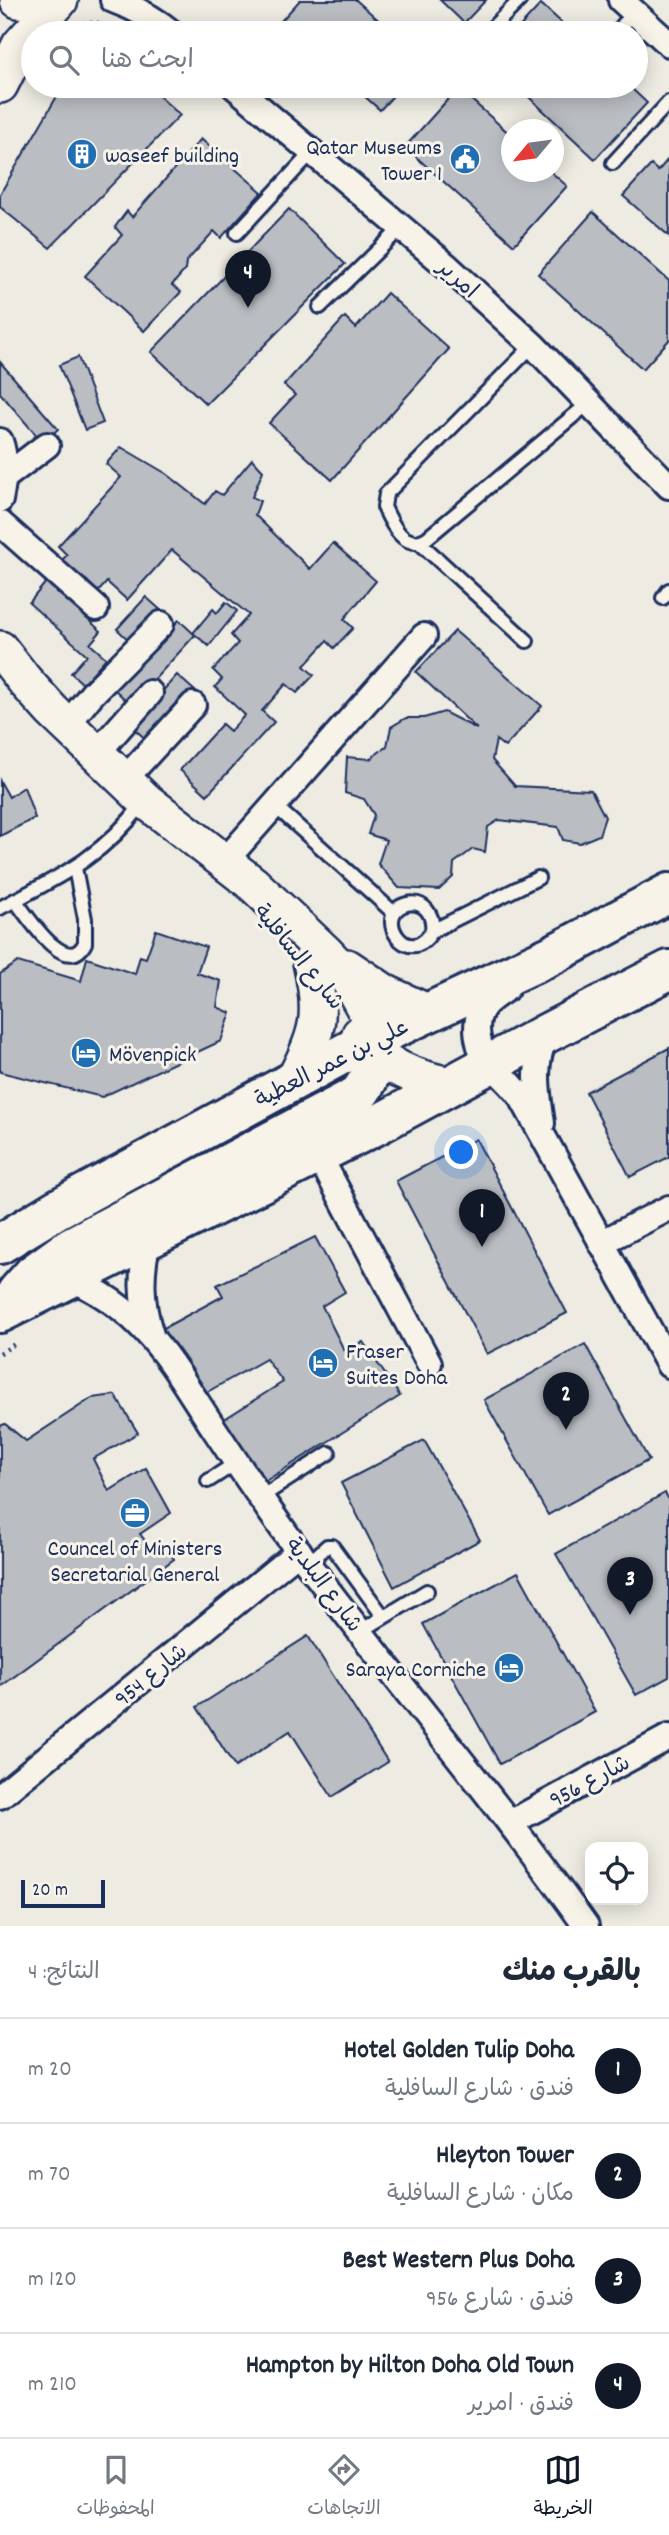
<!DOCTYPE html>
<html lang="ar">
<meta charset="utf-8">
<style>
:root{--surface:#fff;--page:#f6f6f7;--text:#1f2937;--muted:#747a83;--line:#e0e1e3;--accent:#111827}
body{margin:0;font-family:Dekko,"Playpen Sans Arabic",sans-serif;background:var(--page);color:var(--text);direction:rtl}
.controls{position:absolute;right:21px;bottom:21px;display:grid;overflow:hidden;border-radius:14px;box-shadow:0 4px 18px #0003}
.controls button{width:63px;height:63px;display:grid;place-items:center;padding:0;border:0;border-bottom:2px solid var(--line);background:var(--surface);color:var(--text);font:35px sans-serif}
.compass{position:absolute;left:501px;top:119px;width:63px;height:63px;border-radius:50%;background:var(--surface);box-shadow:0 4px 18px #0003;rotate:241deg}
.scale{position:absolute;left:21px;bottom:18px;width:84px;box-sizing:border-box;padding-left:7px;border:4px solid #1b2f5e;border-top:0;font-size:19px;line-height:24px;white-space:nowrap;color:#1b2f5e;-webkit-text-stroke:5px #f7f3e8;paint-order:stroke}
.you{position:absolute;left:462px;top:1153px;width:24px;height:24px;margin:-18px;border:5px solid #fff;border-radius:50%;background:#1a73e8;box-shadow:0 0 0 10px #1a73e833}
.badge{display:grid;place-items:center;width:46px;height:46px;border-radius:50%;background:var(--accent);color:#fff;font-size:23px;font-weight:700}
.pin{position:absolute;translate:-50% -58px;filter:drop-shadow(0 2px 4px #0008)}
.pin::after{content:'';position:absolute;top:37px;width:24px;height:21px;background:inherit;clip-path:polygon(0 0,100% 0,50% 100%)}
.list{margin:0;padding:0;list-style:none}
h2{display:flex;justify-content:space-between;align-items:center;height:91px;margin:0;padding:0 28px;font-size:30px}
h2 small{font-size:23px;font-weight:400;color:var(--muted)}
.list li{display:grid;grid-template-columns:46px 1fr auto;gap:21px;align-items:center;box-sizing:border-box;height:105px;padding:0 28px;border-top:2px solid var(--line)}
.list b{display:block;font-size:26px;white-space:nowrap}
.list p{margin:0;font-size:23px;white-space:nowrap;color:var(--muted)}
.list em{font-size:23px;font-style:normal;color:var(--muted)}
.icon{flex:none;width:38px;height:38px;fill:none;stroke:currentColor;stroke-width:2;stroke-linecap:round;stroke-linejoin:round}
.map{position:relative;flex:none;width:669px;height:1926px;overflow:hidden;direction:ltr}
.search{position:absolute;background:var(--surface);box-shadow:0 4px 18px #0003;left:21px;right:21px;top:21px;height:77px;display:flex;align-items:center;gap:18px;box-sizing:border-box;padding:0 24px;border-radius:38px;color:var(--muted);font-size:26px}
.sheet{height:511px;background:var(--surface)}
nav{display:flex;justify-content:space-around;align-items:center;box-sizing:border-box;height:98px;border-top:2px solid var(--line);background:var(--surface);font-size:19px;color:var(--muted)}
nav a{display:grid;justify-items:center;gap:4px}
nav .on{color:var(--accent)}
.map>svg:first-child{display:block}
.building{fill:#babdc2;stroke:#1b2f5e;stroke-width:2}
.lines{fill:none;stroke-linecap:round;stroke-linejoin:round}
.lane-casing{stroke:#1b2f5e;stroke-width:18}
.street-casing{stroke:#1b2f5e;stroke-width:30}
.secondary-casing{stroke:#1b2f5e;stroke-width:40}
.primary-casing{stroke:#1b2f5e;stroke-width:44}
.path{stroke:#1b2f5e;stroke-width:4.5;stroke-dasharray:2 5;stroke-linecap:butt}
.lane{stroke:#f7f3e8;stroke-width:12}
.street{stroke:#f7f3e8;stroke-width:24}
.secondary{stroke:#f7f3e8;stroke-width:35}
.primary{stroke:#f7f3e8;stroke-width:38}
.labels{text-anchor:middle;stroke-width:6;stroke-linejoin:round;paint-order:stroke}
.poi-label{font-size:23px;fill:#1b2f5e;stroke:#f7f3e8;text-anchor:start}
.street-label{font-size:23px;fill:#1b2f5e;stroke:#f7f3e8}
</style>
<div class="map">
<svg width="669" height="1926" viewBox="0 0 669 1926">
<rect width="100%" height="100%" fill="#eeebe2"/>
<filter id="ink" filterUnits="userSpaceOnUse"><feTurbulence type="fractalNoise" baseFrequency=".0143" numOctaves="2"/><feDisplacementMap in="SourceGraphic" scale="14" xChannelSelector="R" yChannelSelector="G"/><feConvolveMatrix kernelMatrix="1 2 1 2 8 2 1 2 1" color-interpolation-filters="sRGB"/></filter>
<g filter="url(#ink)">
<g class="building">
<path d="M300 0H356L393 33H294L281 21Z"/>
<path d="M440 0H486L464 23Z"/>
<path d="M541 4 573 33H514Z"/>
<path d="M63 86H148L180 115 50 248 0 207V194Z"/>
<path d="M353 86H402L380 110Z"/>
<path d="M517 86H629L647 103 595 159Z"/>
<path d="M458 88 512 136V172H551L567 186 514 245 405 147Z"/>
<path d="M201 139 262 192 221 238 214 231 186 262 185 270 172 285 181 292 144 331 85 276 122 235 115 227 127 211 132 217Z"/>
<path d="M669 158V236L623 196 651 165 658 171Z"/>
<path d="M289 209 345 264 206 404 151 352Z"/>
<path d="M593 212 669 281V340L643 369 538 274Z"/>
<path d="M387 293 449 349 332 480 269 423 295 395 284 385 345 317 356 328Z"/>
<path d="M78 357 103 423 85 430 59 365Z"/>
<path d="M0 362 58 429 43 443 0 393Z"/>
<path d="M121 447 167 474 205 504 215 491 222 495 252 459 263 471 252 497 260 501 255 515 310 569 333 543 376 581 344 619 353 628 334 648 327 641 304 666 314 675 297 693 286 684 262 711 274 722 207 795 180 770 222 724 230 731 245 715 215 687 222 679 213 670 238 643 231 635 249 615 172 550 127 600 107 582 98 592 86 580 80 586 57 565 67 555 58 546 121 477 106 464Z"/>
<path d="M46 582 101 631 90 644 106 658 83 684 71 673 87 655 29 603Z"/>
<path d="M146 597 163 612 134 645 117 629Z"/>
<path d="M226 602 237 611 209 646 193 633 213 609 217 613Z"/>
<path d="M179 620 195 635 131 705 114 689Z"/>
<path d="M455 631 542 706 505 747 496 740 492 760 515 786 591 790 605 817 599 835 580 843 563 840 558 827 499 820 488 827 485 852 473 849 454 863 453 877 439 890 399 888 378 864 386 840 368 834 374 815 364 799 345 793 347 757 370 759 387 746 391 727 406 718H424L444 712 477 729 416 672Z"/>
<path d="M177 675 195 691 149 742 131 726Z"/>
<path d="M0 781 9 797 24 787 35 818 0 836Z"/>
<path d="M156 930 206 947 197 973 221 981 217 1007 231 1013 221 1041 102 1097 0 1072V974L18 962 81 981 87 958 135 974 140 956 146 958Z"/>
<path d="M669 1048V1157L630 1177 586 1092Z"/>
<path d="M476 1139 567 1313 487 1354 396 1181Z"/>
<path d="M315 1237 345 1292 322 1306 344 1350 363 1342 400 1396 256 1487 215 1425 283 1382 266 1359 200 1396 162 1329 223 1296 217 1285Z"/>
<path d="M585 1344 649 1460 548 1515 484 1400Z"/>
<path d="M115 1395 138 1433 93 1459 109 1491 146 1468 171 1513 140 1534 154 1552 165 1546 174 1559 0 1687V1426L5 1424 26 1441 92 1398Z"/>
<path d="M424 1440 480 1540 394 1587 341 1483Z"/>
<path d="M665 1493 669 1500V1677L636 1695 556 1554Z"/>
<path d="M518 1572 595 1712 500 1764 423 1624Z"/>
<path d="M308 1636 388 1762 332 1797 290 1731 235 1767 197 1707Z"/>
</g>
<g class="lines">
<g class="lane-casing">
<g id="lane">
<path d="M487 33 520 0"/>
<path d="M616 33 634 12"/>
<path d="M613 163 669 102"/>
<path d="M237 233 312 152"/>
<path d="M320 307 401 228"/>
<path d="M533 345 386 494 384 507C392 525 405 552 427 538L590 402"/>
<path d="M420 543 527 641"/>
<path d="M663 598 669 590"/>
<path d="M274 805 394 913"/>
<path d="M15 900C27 915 66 979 85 943V919L75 868"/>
<path d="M0 908C59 877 102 858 143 803"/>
<path d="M432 931C434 916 425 900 407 904 371 913 408 972 432 931L538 878"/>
<path d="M208 1481 236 1463"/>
<path d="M261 1497 329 1453"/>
<path d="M309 1563 327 1546H332L383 1616"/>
<path d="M361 1631 427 1591"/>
</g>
</g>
<g class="street-casing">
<g id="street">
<path d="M113 0C135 8 154 18 172 33"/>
<path d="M621 0 669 44"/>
<path d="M234 86 448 267 533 345 669 486"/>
<path d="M0 441C7 461 4 479 0 500"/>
<path d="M5 477 47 445"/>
<path d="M0 523 96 608"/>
<path d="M67 725 92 694 161 624"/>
<path d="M97 753 150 693"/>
<path d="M124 780 193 705"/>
<path d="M224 862 424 636"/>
<path d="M507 988C500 993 491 998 485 1005 471 1022 477 1051 492 1066 504 1077 513 1085 522 1098L669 1365"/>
<path d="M542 1123C537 1090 532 1063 547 1033"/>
<path d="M318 1154 429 1363"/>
<path d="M149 1237C140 1271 140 1301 151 1335"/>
<path d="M601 1243 669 1208"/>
<path d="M72 1279C148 1313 171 1364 215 1430 242 1471 270 1512 299 1552 393 1678 495 1798 586 1926"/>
<path d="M0 1796 299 1551"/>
<path d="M510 1823 669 1737"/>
</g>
</g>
<g class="secondary-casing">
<g id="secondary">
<path d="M18 0 41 2 51 0"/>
<path d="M0 85 20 45 60 0"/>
<path d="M0 649 25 681 52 711 145 800 253 884 326 953 345 973 379 1035"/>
<path d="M347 967 386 993 429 1013"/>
<path d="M360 1034C380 1066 415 1078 450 1085"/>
<path d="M294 1080C319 1033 323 1014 311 962"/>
</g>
</g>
<g class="primary-casing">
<g id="primary">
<path d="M0 1244 57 1209 365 1042 550 956 669 893"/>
<path d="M17 1292 33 1274 72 1246 358 1095C371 1079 380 1056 379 1035"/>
<path d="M0 1313 375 1126 547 1033 669 970"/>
</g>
</g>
<g class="path">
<path d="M83 23H102"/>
<path d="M0 1353 15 1344"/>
</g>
<use href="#lane" class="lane"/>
<use href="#street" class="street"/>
<use href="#secondary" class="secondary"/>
<use href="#primary" class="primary"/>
</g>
</g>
<defs>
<g id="building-disc" transform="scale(1.575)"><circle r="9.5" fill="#1f6fb2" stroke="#f7f3e8"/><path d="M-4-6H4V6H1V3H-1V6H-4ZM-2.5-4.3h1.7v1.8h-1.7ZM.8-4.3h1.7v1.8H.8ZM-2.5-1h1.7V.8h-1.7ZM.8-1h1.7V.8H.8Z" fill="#fff"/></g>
<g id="civic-disc" transform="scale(1.575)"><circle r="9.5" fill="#1f6fb2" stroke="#f7f3e8"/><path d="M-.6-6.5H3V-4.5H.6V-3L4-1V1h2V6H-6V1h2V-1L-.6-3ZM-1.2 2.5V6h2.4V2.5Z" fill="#fff"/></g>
<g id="hotel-disc" transform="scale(1.575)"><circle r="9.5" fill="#1f6fb2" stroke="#f7f3e8"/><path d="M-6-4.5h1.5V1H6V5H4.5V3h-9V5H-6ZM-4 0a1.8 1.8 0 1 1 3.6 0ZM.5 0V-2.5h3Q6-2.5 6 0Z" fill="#fff"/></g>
<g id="office-disc" transform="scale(1.575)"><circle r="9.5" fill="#1f6fb2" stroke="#f7f3e8"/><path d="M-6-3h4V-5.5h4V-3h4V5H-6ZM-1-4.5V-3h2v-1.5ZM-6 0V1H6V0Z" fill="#fff"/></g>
</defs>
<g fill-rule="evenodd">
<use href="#building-disc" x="82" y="154"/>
<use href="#civic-disc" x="465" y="159"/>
<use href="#hotel-disc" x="86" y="1053"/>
<use href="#hotel-disc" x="323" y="1363"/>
<use href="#office-disc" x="135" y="1513"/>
<use href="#hotel-disc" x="509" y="1668"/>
</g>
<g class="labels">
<g class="poi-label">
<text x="442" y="154" text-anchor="end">Qatar Museums<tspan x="442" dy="26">Tower 1</tspan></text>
<text x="105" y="162">waseef building</text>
<text x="109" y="1061">Mövenpick</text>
<text x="346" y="1358">Fraser<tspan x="346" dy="26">Suites Doha</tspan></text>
<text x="135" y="1555" text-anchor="middle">Councel of Ministers<tspan x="135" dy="26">Secretarial General</tspan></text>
<text x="486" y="1676" text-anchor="end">Saraya Corniche</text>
</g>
<g class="street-label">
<text transform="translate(459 278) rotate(42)" y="8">امرير</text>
<text transform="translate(300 956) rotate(51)" y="8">شارع السافلية</text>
<text transform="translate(331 1062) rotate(-27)" y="8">علي بن عمر العطية</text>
<text transform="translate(325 1584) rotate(53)" y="8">شارع البلدية</text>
<text transform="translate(150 1674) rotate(-39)" y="8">شارع 954</text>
<text transform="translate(589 1780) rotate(-28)" y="8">شارع 956</text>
</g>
</g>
</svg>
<div class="controls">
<button><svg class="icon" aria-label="locate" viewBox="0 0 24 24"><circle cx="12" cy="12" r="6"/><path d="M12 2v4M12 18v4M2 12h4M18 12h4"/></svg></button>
</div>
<svg class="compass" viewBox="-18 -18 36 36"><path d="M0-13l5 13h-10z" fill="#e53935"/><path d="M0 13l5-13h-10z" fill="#747a83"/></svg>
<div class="scale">20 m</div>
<div class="you"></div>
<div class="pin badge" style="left:482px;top:1247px">1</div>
<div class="pin badge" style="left:566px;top:1430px">2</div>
<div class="pin badge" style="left:630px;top:1615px">3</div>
<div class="pin badge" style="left:248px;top:308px">4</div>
<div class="search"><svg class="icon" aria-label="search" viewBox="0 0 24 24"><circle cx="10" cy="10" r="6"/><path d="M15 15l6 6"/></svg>ابحث هنا</div>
</div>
<section class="sheet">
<h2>بالقرب منك<small>النتائج: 4</small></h2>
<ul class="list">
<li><span class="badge">1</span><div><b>Hotel Golden Tulip Doha</b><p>فندق · شارع السافلية</p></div><em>20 m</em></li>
<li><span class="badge">2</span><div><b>Hleyton Tower</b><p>مكان · شارع السافلية</p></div><em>70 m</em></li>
<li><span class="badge">3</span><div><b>Best Western Plus Doha</b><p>فندق · شارع 956</p></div><em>120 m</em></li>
<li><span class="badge">4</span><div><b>Hampton by Hilton Doha Old Town</b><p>فندق · امرير</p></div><em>210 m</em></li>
</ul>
</section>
<nav>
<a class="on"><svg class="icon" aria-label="map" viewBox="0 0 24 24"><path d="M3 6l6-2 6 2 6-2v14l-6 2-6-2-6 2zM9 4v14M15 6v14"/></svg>الخريطة</a>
<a><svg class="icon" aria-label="directions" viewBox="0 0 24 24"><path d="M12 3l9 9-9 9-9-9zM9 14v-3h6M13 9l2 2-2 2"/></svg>الاتجاهات</a>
<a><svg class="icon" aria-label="saved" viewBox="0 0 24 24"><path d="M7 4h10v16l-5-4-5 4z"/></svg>المحفوظات</a>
</nav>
